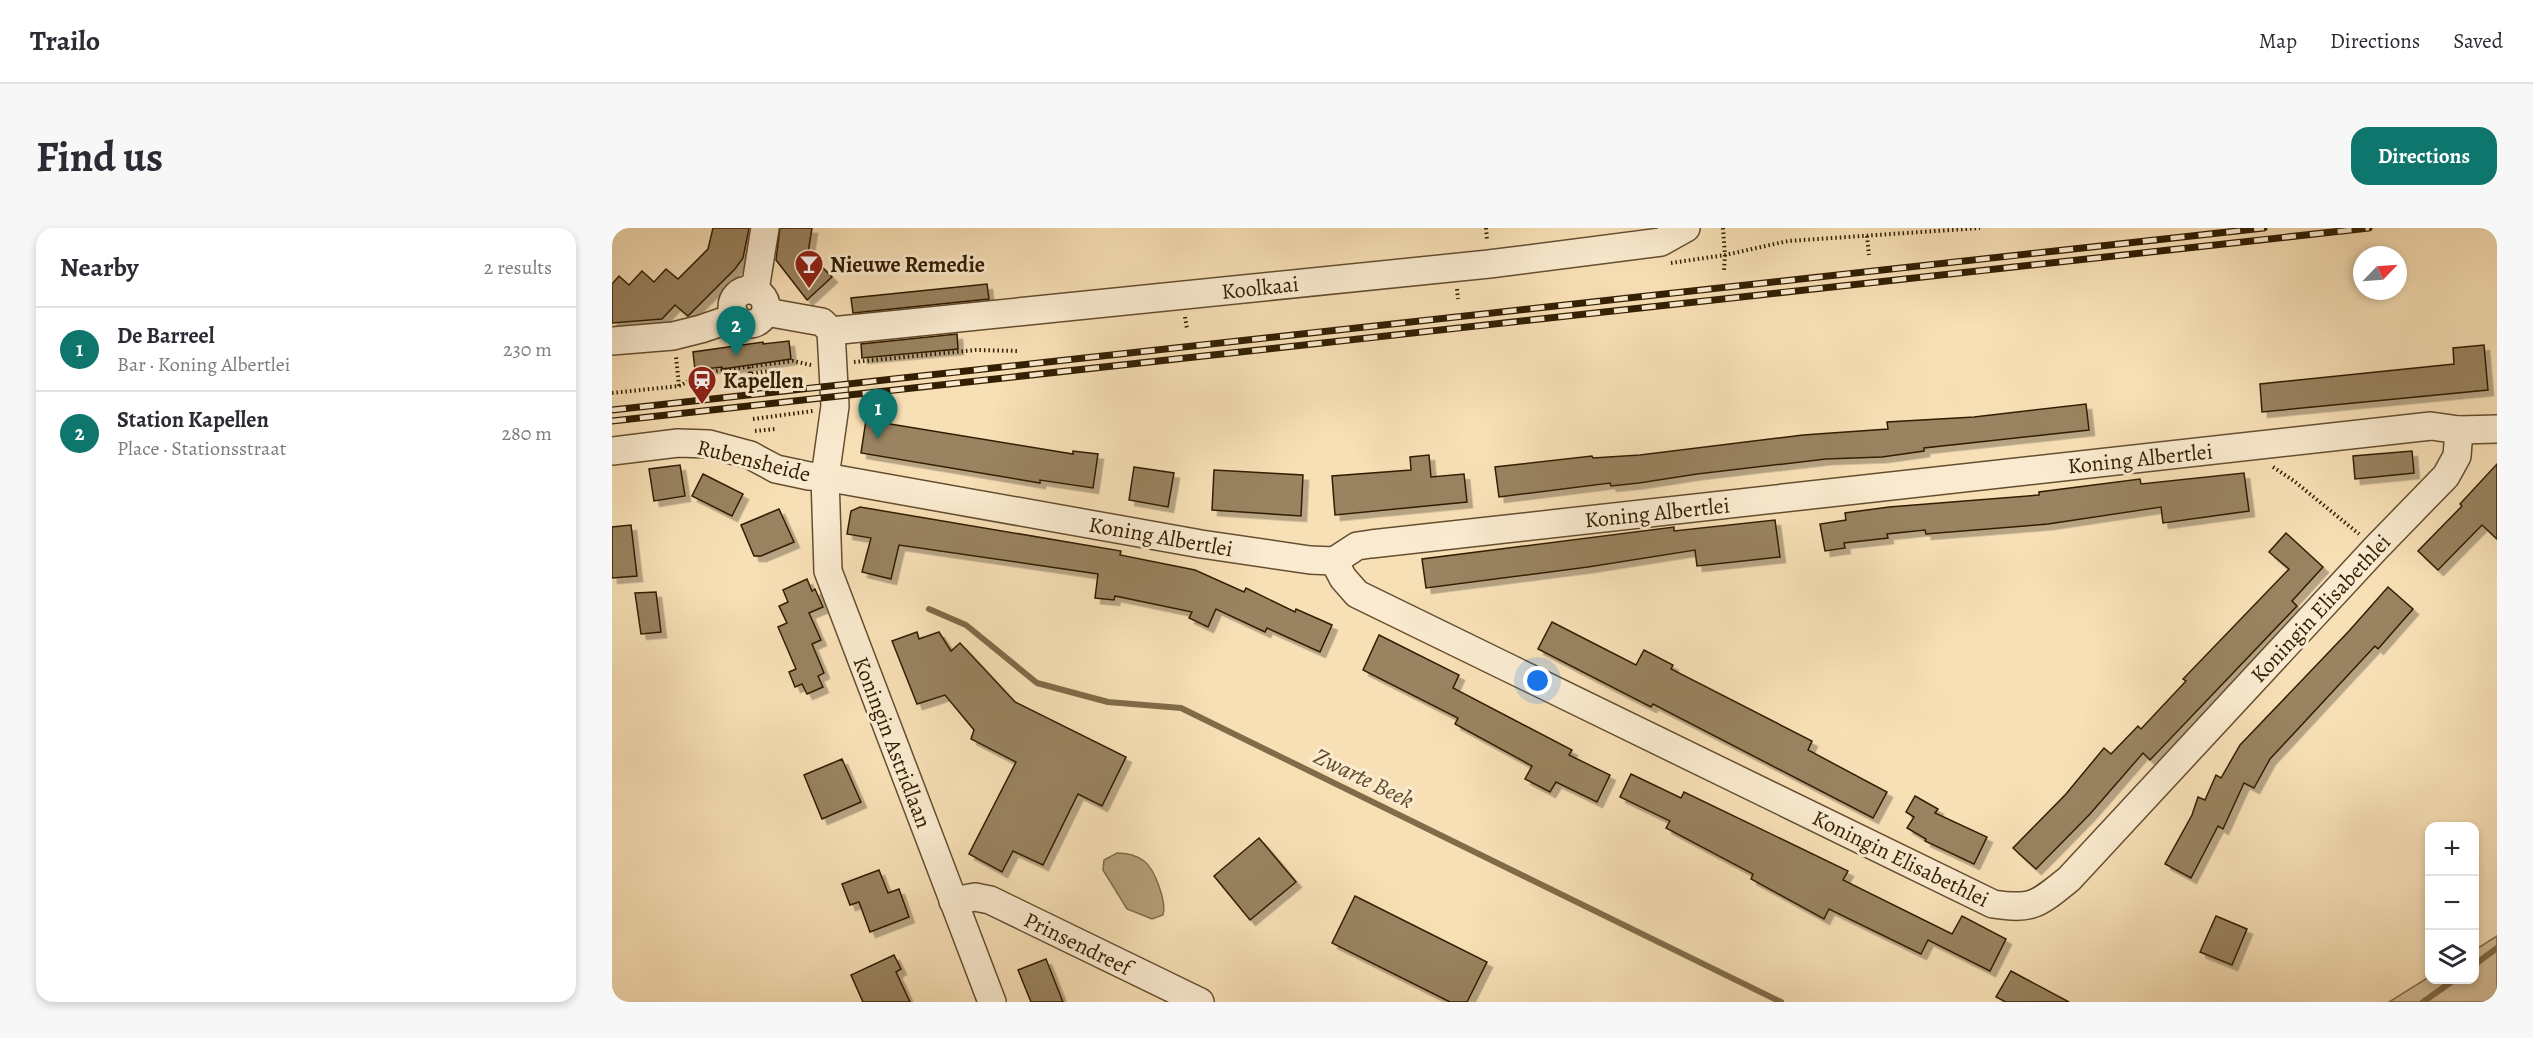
<!DOCTYPE html>
<meta charset="utf-8">
<style>
:root{--surface:#fff;--page:#f7f7f7;--text:#2b2b33;--muted:#7c7c81;--line:#e1e1e2;--accent:#0f766e}
body{margin:0;font-family:Alegreya,serif;background:var(--page);color:var(--text)}
.controls{position:absolute;right:18px;bottom:18px;display:grid;overflow:hidden;border-radius:12px;box-shadow:0 3px 9px #0003}
.controls button{width:54px;height:54px;display:grid;place-items:center;padding:0;border:0;border-bottom:2px solid var(--line);background:var(--surface);color:var(--text);font:30px sans-serif}
.compass{position:absolute;left:1741px;top:18px;width:54px;height:54px;border-radius:50%;background:var(--surface);box-shadow:0 3px 9px #0003;rotate:65deg}
.you{position:absolute;left:926px;top:453px;width:21px;height:21px;margin:-15px;border:4px solid #fff;border-radius:50%;background:#1a73e8;box-shadow:0 0 0 9px #1a73e833}
.badge{display:grid;place-items:center;width:39px;height:39px;border-radius:50%;background:var(--accent);color:#fff;font-size:20px;font-weight:700}
.pin{position:absolute;translate:-50% -50px;filter:drop-shadow(0 2px 3px #0008)}
.pin::after{content:'';position:absolute;top:32px;width:21px;height:18px;background:inherit;clip-path:polygon(0 0,100% 0,50% 100%)}
.list{margin:0;padding:0;list-style:none}
h2{display:flex;justify-content:space-between;align-items:center;height:78px;margin:0;padding:0 24px;font-size:26px}
h2 small{font-size:20px;font-weight:400;color:var(--muted)}
.list li{display:grid;grid-template-columns:39px 1fr auto;gap:18px;align-items:center;box-sizing:border-box;height:84px;padding:0 24px;border-top:2px solid var(--line)}
.list b{display:block;font-size:22px;white-space:nowrap}
.list p{margin:0;font-size:20px;white-space:nowrap;color:var(--muted)}
.list em{font-size:20px;font-style:normal;color:var(--muted)}
.icon{flex:none;width:33px;height:33px;fill:none;stroke:currentColor;stroke-width:2;stroke-linecap:round;stroke-linejoin:round}
.map{position:relative;flex:none;width:1885px;height:774px;overflow:hidden;border-radius:18px}
header{display:flex;align-items:center;gap:36px;box-sizing:border-box;height:84px;padding:0 30px;background:var(--surface);border-bottom:2px solid var(--line)}
header strong{font-size:28px}
nav{display:flex;gap:33px;margin-inline-start:auto;font-size:21px}
.intro{display:flex;align-items:center;justify-content:space-between;box-sizing:border-box;height:144px;padding:0 36px}
h1{margin:0;font-size:42px}
.button{padding:15px 27px;border-radius:18px;background:var(--accent);color:#fff;font-size:21px;font-weight:700}
main{display:flex;gap:36px;padding:0 36px}
aside{flex:1;background:var(--surface);border-radius:18px;box-shadow:0 3px 9px #0003}
.map>svg:first-child{display:block}
.green{fill:#d7bf97;stroke:#856e4c;stroke-width:1.5}
.water{fill:#b59e79;stroke:#816b49;stroke-width:1.5}
.lines{fill:none;stroke-linecap:round;stroke-linejoin:round}
.stream{stroke:#816b49;stroke-width:6}
.building{fill:#998360;stroke:#331e02;stroke-width:1.5;filter:url(#shadow)}
.minor-casing{stroke:#644e2f;stroke-width:30}
.path{stroke:#331e02;stroke-width:4;stroke-dasharray:1.5 3;stroke-linecap:butt}
.minor{stroke:#faebd0;stroke-width:27}
.rail-casing{stroke:#331e02;stroke-width:7}
.rail{stroke:#faebd0;stroke-width:4.5;stroke-dasharray:14;stroke-linecap:butt}
.labels{text-anchor:middle;stroke-width:6;stroke-linejoin:round;paint-order:stroke}
.poi-label{font-size:22px;font-weight:bold;fill:#331e02;stroke:#faebd0;text-anchor:start}
.street-label{font-size:22px;fill:#331e02;stroke:#faebd0}
.water-label{font-size:24px;font-style:italic;fill:#604b2c;stroke:#faebd0}
</style>
<header>
<strong>Trailo</strong>
<nav><a>Map</a><a>Directions</a><a>Saved</a></nav>
</header>
<div class="intro"><h1>Find us</h1><a class="button">Directions</a></div>
<main>
<aside>
<h2>Nearby<small>2 results</small></h2>
<ul class="list">
<li><span class="badge">1</span><div><b>De Barreel</b><p>Bar · Koning Albertlei</p></div><em>230 m</em></li>
<li><span class="badge">2</span><div><b>Station Kapellen</b><p>Place · Stationsstraat</p></div><em>280 m</em></li>
</ul>
</aside>
<div class="map">
<svg width="1885" height="774" viewBox="0 0 1885 774">
<defs>
<filter id="shadow"><feDropShadow dx="5.5" dy="5.5" stdDeviation="0" flood-color="#0004"/></filter>
</defs>
<rect width="100%" height="100%" fill="#f8e0b6"/>
<filter id="stains"><feTurbulence type="fractalNoise" baseFrequency=".00333" numOctaves="4"/><feColorMatrix values="0 0 0 0 .2 0 0 0 0 .09 0 0 0 0 .02 0 0 0 .5 -.17"/></filter>
<radialGradient id="worn" r=".72"><stop offset=".6" stop-color="#630" stop-opacity="0"/><stop offset="1" stop-color="#630" stop-opacity=".3"/></radialGradient>
<path class="green" d="M1885 708V774H1777L1817 749 1818 752H1862L1863 722Z"/>
<path class="water" d="M505 625C515 625 524 627 532 633 543 641 555 675 551 687L540 691 515 681 491 642 492 632Z"/>
<g class="lines">
<g class="stream">
<path d="M317 381 354 397 425 455 496 474 569 480 1169 774"/>
<path d="M1862 737 1885 720"/>
<path d="M1811 774 1842 752"/>
</g>
</g>
<g class="building">
<path d="M101 0H137L131 30 123 41 76 88 63 77 50 91 0 95V56L7 48 17 57 30 43 42 54 54 41 66 51 96 21Z"/>
<path d="M168 0H200L196 25 220 49 195 72 164 32Z"/>
<path d="M375 56 377 71 241 85 239 70Z"/>
<path d="M345 106 346 121 250 130 249 116Z"/>
<path d="M177 113 179 131 111 141 110 139 83 142 81 124 151 114V116Z"/>
<path d="M1872 117 1876 162 1650 184 1648 156 1842 136 1841 120Z"/>
<path d="M1474 176 1477 202 1312 220V223L1270 229 1214 231 1085 246 1027 255 999 258 998 255 887 269 883 239 980 228 981 230 1028 227 1191 207 1276 201 1275 194 1362 189Z"/>
<path d="M254 192 461 226V223L486 226 481 260 428 252V255L249 225Z"/>
<path d="M1800 223 1802 245 1743 251 1741 228Z"/>
<path d="M817 227 819 249 852 246 855 274 723 287 720 248 799 242 798 229Z"/>
<path d="M1885 236V311L1870 297 1826 342 1806 323 1850 278 1848 276Z"/>
<path d="M68 237 73 268 42 273 37 241Z"/>
<path d="M522 239 562 245 556 279 517 272Z"/>
<path d="M602 242 691 247 689 288 600 282Z"/>
<path d="M1632 245 1637 283 1551 295 1549 279 1436 296 1314 306 1313 302 1275 306 1276 310 1232 315 1233 320 1213 323 1208 296 1234 292 1233 285 1277 279 1427 267V264L1528 251 1529 256Z"/>
<path d="M91 246 131 266 120 288 80 268Z"/>
<path d="M248 279 509 323 508 327 583 342 632 364 634 360 683 384 684 381 720 397 708 424 655 400 653 404 604 381 596 399 577 390 580 384 503 368 502 372 483 370 486 346 287 317 279 351 250 344 259 310 235 306 239 283Z"/>
<path d="M167 281 182 314 149 328H142L129 297Z"/>
<path d="M1163 292 1168 329 1085 338 1083 322 976 339 814 360 810 331 1062 299V303Z"/>
<path d="M19 297 25 348 0 350V299Z"/>
<path d="M1674 305 1711 339 1680 373 1685 378 1538 532 1531 525 1478 586 1424 641 1401 620 1454 566 1492 520 1499 526 1526 498 1529 501 1574 453 1571 451 1677 341 1657 324Z"/>
<path d="M195 351 200 363 203 361 211 379 197 385 209 412 200 416 212 445 206 448 211 459 195 466 190 456 183 459 177 444 184 441 166 399 175 395 167 378 176 374 171 362Z"/>
<path d="M1776 359 1801 381 1766 421 1763 418 1658 531 1642 560 1632 555 1611 601 1606 598 1579 650 1553 636 1580 587 1586 569 1593 572 1604 547 1609 550 1628 517 1737 403Z"/>
<path d="M44 364 49 404 29 406 23 365Z"/>
<path d="M940 394 1024 437 1032 422 1061 437 1059 441 1200 513 1196 522 1275 564 1261 590 1041 476 1039 479 926 421Z"/>
<path d="M305 404 307 411 327 404 339 423 348 415 403 474 514 529 490 578 466 566 431 637 401 623 390 644 357 626 404 534 359 511 362 502 333 467 305 476 280 413Z"/>
<path d="M767 407 847 447 841 460 960 522 957 527 998 547 985 574 944 554 938 564 913 551 920 538 843 496 846 490 751 442Z"/>
<path d="M230 531 249 574 210 591 192 547Z"/>
<path d="M1019 546 1069 570 1072 564 1236 643 1231 652 1340 706 1350 688 1394 711 1378 743 1316 712 1309 726 1217 681 1212 691 1139 651 1141 646 1054 600 1058 593 1008 569Z"/>
<path d="M1303 568 1326 581 1323 585 1375 609 1362 636 1313 613 1314 611 1295 600 1302 589 1294 584Z"/>
<path d="M647 610 684 654 638 692 602 648Z"/>
<path d="M267 642 276 665 287 661 297 689 258 704 247 674 238 677 230 656Z"/>
<path d="M743 668 875 734 855 774H838L720 715Z"/>
<path d="M1604 688 1635 701 1620 737 1588 724Z"/>
<path d="M282 727 289 741 284 744 298 774H251L239 747Z"/>
<path d="M434 731 451 774H419L406 742Z"/>
<path d="M1399 743 1457 774H1394L1384 769Z"/>
</g>
<g class="lines">
<g class="minor-casing">
<g id="minor">
<circle cx="137" cy="79" r="17"/>
<path d="M143 62 153 0"/>
<path d="M154 84 210 94 219 103 223 178 213 249 216 343 380 774"/>
<path d="M219 103 877 36 1049 14 1074 0"/>
<path d="M0 113 61 108 89 101 124 89"/>
<path d="M0 223 66 215 97 216 138 227 164 241 197 248 213 249 589 316 698 332 722 333 745 318 759 316 1819 198 1847 202 1885 201"/>
<path d="M722 333 731 350 745 366 1381 676C1421 682 1426 676 1457 651L1764 320 1834 248 1845 228 1847 202"/>
<path d="M341 673 363 669 378 672 588 774"/>
</g>
</g>
<g class="path">
<path d="M874 0 875 12"/>
<path d="M1111 0 1113 27 1112 42"/>
<path d="M1255 8 1257 27"/>
<path d="M1059 35 1113 27 1176 13 1368 0"/>
<path d="M845 61 846 71"/>
<path d="M573 89 575 101"/>
<path d="M242 134 364 122 406 123"/>
<path d="M137 139 138 146 157 143"/>
<path d="M67 158 95 144 181 133 199 137"/>
<path d="M0 165 67 158 64 129"/>
<path d="M141 191 201 183"/>
<path d="M143 203 163 201"/>
<path d="M1661 239 1682 253 1747 306"/>
</g>
<use href="#minor" class="minor"/>
<g class="rail-casing">
<g id="rail">
<path d="M0 182 1652 0"/>
<path d="M0 193 1757 0"/>
</g>
</g>
<use href="#rail" class="rail"/>
</g>
<defs>
<g id="bar-pin" transform="scale(1.5)"><path d="M0 17L-7.5 6A9.5 9.5 0 1 1 7.5 6Z" fill="#8f2418" stroke="#faebd0"/><path d="M-6-5H6L.8 .8V4.5H3.5V6h-7V4.5H-.8V.8Z" fill="#fff"/></g>
<g id="station-pin" transform="scale(1.5)"><path d="M0 17L-7.5 6A9.5 9.5 0 1 1 7.5 6Z" fill="#8f2418" stroke="#faebd0"/><path d="M-3-6H3Q5-6 5-4V2Q5 4 3 4L4.5 6H3L1.5 4h-3L-3 6H-4.5L-3 4Q-5 4-5 2V-4Q-5-6-3-6ZM-3.5-4v3h7v-3ZM-3.5 1v1.5H-2V1ZM2 1v1.5H3.5V1Z" fill="#fff"/></g>
</defs>
<g fill-rule="evenodd">
<use href="#bar-pin" x="197" y="36"/>
<use href="#station-pin" x="90" y="152"/>
</g>
<g class="labels">
<g class="poi-label">
<text x="218" y="44">Nieuwe Remedie</text>
<text x="111" y="160">Kapellen</text>
</g>
<g class="street-label">
<text transform="translate(648 59) rotate(-6)" y="8">Koolkaai</text>
<text transform="translate(1528 230) rotate(-6)" y="8">Koning Albertlei</text>
<text transform="translate(142 232) rotate(14)" y="8">Rubensheide</text>
<text transform="translate(1045 284) rotate(-6)" y="8">Koning Albertlei</text>
<text transform="translate(549 308) rotate(10)" y="8">Koning Albertlei</text>
<text transform="translate(1708 380) rotate(-47)" y="8">Koningin Elisabethlei</text>
<text transform="translate(281 514) rotate(69)" y="8">Koningin Astridlaan</text>
<text transform="translate(1289 630) rotate(26)" y="8">Koningin Elisabethlei</text>
<text transform="translate(466 715) rotate(26)" y="8">Prinsendreef</text>
</g>
<g class="water-label">
<text transform="translate(752 550) rotate(26)" y="8">Zwarte Beek</text>
</g>
</g>
<rect width="100%" height="100%" filter="url(#stains)"/>
<rect width="100%" height="100%" fill="url(#worn)"/>
</svg>
<div class="controls">
<button>+</button>
<button>−</button>
<button><svg class="icon" aria-label="layers" viewBox="0 0 24 24"><path d="M12 4l9 5-9 5-9-5zM3 14l9 5 9-5"/></svg></button>
</div>
<svg class="compass" viewBox="-18 -18 36 36"><path d="M0-13l5 13h-10z" fill="#e53935"/><path d="M0 13l5-13h-10z" fill="#7c7c81"/></svg>
<div class="you"></div>
<div class="pin badge" style="left:266px;top:211px">1</div>
<div class="pin badge" style="left:124px;top:128px">2</div>
</div>
</main>
